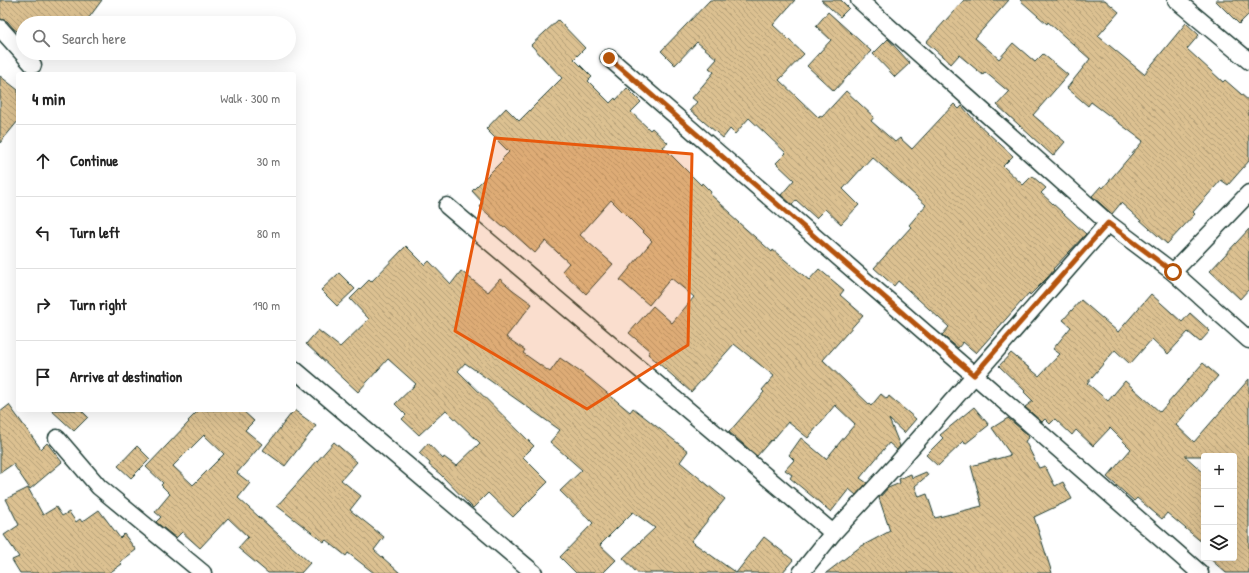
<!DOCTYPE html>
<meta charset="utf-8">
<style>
:root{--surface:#fff;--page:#f2f2f2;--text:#222;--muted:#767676;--line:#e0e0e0}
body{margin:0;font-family:"Patrick Hand",sans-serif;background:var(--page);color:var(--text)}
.controls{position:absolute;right:12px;bottom:12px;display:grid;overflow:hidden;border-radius:4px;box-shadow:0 4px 16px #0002}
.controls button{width:36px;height:36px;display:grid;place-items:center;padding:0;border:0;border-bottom:1px solid var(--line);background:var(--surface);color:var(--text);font:20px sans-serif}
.stop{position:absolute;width:12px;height:12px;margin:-9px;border:3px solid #b45309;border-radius:50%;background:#fff}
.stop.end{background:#b45309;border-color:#fff;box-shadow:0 1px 4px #0008}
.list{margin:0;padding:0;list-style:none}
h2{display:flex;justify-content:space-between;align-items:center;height:52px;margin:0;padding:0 16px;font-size:17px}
h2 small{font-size:13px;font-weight:400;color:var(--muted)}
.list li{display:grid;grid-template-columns:26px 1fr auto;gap:12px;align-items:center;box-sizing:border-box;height:72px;padding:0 16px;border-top:1px solid var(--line)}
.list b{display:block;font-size:15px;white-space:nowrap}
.list em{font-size:13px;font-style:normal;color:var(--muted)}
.icon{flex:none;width:22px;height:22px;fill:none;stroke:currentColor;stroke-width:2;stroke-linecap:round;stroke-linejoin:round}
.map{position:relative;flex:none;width:1249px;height:573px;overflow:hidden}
.search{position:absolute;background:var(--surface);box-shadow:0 4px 16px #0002;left:16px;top:16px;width:280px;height:44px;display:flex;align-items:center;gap:10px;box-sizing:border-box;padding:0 14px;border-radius:22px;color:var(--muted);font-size:15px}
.panel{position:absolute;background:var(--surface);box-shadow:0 4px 16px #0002;left:16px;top:72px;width:280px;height:340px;border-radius:4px}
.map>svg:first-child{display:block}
.building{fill:url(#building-back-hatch);stroke:#1f3d34;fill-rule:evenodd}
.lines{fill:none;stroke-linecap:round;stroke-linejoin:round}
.minor-casing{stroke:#1f3d34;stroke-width:19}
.minor{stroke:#fff;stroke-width:16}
.route{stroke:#b45309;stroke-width:5}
.marked{fill:#e8590c;fill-opacity:0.2;stroke:#e8590c;stroke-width:3;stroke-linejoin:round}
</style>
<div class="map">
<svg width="1249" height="573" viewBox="0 0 1249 573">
<defs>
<pattern id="building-back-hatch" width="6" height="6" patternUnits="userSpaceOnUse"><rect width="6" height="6" fill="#dcc191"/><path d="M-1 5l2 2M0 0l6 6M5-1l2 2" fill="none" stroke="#b29e77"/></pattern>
</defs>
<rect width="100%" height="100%" fill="#fff"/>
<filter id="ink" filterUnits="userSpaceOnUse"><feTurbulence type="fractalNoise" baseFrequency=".025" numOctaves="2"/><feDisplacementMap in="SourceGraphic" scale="8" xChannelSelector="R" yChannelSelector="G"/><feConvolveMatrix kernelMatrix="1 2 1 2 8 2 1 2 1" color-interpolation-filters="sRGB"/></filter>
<g filter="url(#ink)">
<g class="building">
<path d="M0 0H102L85 23H23V35L14 29 7 21 0 19Z"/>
<path d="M710 0H795L773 25 804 54 779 80 819 118 820 116 822 117 846 91 874 117 871 121 895 142 900 138 912 149 954 104 959 109 962 106 976 122 1013 156 1003 166 1023 185 1032 176 1046 188 1041 193 1086 234 1053 269 1054 270 1048 277 1030 295 1029 293 976 353 963 342 958 348 942 335 949 327 898 281 894 286 874 268 911 227 909 225 926 205 872 157 843 189 859 205 841 224 825 209 816 218 796 200 792 205 781 195 794 180 776 163 786 153 749 118 735 134 730 129 723 138 690 110 697 102 692 98 714 72 709 68 717 59 697 42 675 65 661 51Z"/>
<path d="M821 0H841L849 8 840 17Z"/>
<path d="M964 0H1009L975 38 999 59 1013 43 1035 62 1043 54 1068 75 1033 115 1065 142 1053 156 997 105 1009 92 985 72 983 75 959 55 951 64 926 42Z"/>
<path d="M1020 0H1105L1119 12 1098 36 1144 74 1186 23 1199 35 1187 49 1223 82 1225 80 1249 101V161L1228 185 1221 180 1193 212 1195 214 1167 244 1121 203 1112 214 1092 196 1101 186 1103 188 1143 141 1091 102 1088 106 1067 88 1090 59 1048 22 1047 24Z"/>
<path d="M1215 0H1249V14L1239 24Z"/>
<path d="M828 12 871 51 834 91 807 66 831 40 816 26Z"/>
<path d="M558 20 585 48 574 59 592 77 588 81 610 103 615 98 616 100 627 88 641 102 631 112 650 130 652 128 668 143 663 147 701 185 702 183 711 192 710 194 731 213 730 215 772 252 773 250 809 280 819 269 844 290 840 295 863 315 823 360 871 406 881 394 887 399 889 396 916 419 904 433 889 419 900 446 897 450 889 443 860 478 867 483 856 495 849 489 831 512 790 478 792 475 785 470 794 460 789 455 801 438 826 459 855 424 835 405 808 438 788 422 772 441 771 440 757 456 729 432 764 392 762 390 774 376 734 344 691 392 648 354 650 351 629 333 653 306 672 323 694 297 671 278 649 305 620 280 652 241 611 200 580 235 613 264 586 294 562 271 569 263 545 241 535 253 505 226 504 228 480 207 483 203 472 191 503 160 502 159 509 152 486 129 506 108 519 121 562 78 531 45Z"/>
<path d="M888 39 910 63 895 77 873 54Z"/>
<path d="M0 76 18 90V121L0 143Z"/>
<path d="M1249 229V289L1240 299 1210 271Z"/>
<path d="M406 246 425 265 429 261 451 284 461 271 488 292 500 279 513 290 532 304 506 337 525 350 523 353 550 372 560 358 589 378 630 412 633 408 688 451 680 462 725 499 691 541 736 573 764 537 793 560 782 573H637L623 558 655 528 633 512 600 545 616 560 603 573H576L560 557 593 523 560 491 582 470 550 442 560 430 465 363 458 371 534 446 523 457 548 482 513 517 488 493 473 508 440 474 429 465 430 463 419 453 428 443 443 459 444 457 456 466 480 443 446 410 419 435 402 419 406 415 395 404 416 384 388 359 358 392 306 344 318 330 340 347 369 319 350 299 369 280 371 282Z"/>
<path d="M339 273 355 289 337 306 321 290Z"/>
<path d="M1151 294 1182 322 1190 313 1210 331 1200 342 1188 332 1168 354 1152 339 1130 364 1115 350 1087 383 1108 401 1125 381 1160 412 1203 363 1218 376 1176 425 1194 442 1249 379V573H1226L1209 558H1234V456H1185L1204 473V544L1167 513 1162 519 1137 498 1134 501 1107 477 1131 449 1110 428 1093 446 1076 430 1072 435 1055 419 1050 424 1045 419 1042 422 1025 407 1033 401 1024 392 1025 391 999 366 1011 353 1039 376 1060 354 1053 349 1071 327 1063 320 1081 300 1118 332Z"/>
<path d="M9 405 41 449 47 443 62 462 30 489 13 464 0 473V412Z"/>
<path d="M974 407 989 425 965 444 964 441 938 466 926 455 943 438 940 435Z"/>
<path d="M51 410H81L88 417 74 431Z"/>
<path d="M199 410H242L254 421 245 430 262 444 237 473 250 483 238 498 310 563 301 573H268L238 548 248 537 228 518 200 548 182 532 176 538 156 522 161 517 155 512 170 494 161 485 163 483 146 467 189 422 188 421ZM204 435 224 454 193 485 173 466Z"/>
<path d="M294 410 316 426 285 466 263 450Z"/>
<path d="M1008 418 1028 435 1029 438 1025 441 1039 468 1045 466 1055 486 1063 482 1072 499 1034 517 1052 573H826L860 547 890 531 879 498 888 488 900 483 899 479 911 474 912 478 926 472 928 475 915 486 919 497 927 494 935 518 982 506 971 466 1011 455 992 428Z"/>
<path d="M334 442 357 462 341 480 361 496 350 510 384 537 374 550 400 573H374L348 553 346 556 326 540 324 542 277 506Z"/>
<path d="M137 446 150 459 131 478 118 466Z"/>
<path d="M28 488 43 515 56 507 62 516 69 512 76 522 80 519 82 522 99 510 120 538 124 534 136 550 120 562 122 564 109 573H20L12 560 19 557 4 535 19 525 6 499Z"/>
</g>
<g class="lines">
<g class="minor-casing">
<g id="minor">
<path d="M859 0 1108 223"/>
<path d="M1176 0 1249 61"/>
<path d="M0 28 33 65"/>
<path d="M609 58 974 375 1200 573"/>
<path d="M447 206 833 533"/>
<path d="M1173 272 1249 193"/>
<path d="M294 369 534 573"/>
<path d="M57 438 99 487 203 573"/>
<path d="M801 573 833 533 896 465 1108 223 1173 272 1249 340"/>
</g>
</g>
<use href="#minor" class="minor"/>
</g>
</g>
<g class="lines" filter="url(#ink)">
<path class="route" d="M609 58 974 375 1108 223 1173 272"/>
</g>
<path class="marked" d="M495 138 692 154 688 345 587 409 455 331Z"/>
</svg>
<div class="controls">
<button>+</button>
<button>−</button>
<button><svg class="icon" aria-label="layers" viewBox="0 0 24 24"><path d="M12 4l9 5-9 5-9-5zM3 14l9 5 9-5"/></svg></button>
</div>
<div class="stop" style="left:1173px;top:272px"></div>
<div class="stop end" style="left:609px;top:58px"></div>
<div class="search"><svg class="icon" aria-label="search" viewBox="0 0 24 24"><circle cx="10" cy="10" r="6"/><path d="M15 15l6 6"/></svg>Search here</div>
<section class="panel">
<h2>4 min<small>Walk · 300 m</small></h2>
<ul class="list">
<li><svg class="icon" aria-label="ahead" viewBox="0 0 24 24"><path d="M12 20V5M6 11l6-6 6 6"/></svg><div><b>Continue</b></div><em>30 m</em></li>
<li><svg class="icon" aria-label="left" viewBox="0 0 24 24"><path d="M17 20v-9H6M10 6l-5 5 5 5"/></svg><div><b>Turn left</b></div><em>80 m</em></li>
<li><svg class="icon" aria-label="right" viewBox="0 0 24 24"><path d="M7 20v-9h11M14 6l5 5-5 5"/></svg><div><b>Turn right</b></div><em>190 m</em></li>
<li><svg class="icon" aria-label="arrive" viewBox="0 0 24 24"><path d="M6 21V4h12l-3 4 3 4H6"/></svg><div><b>Arrive at destination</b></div></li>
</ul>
</section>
</div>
